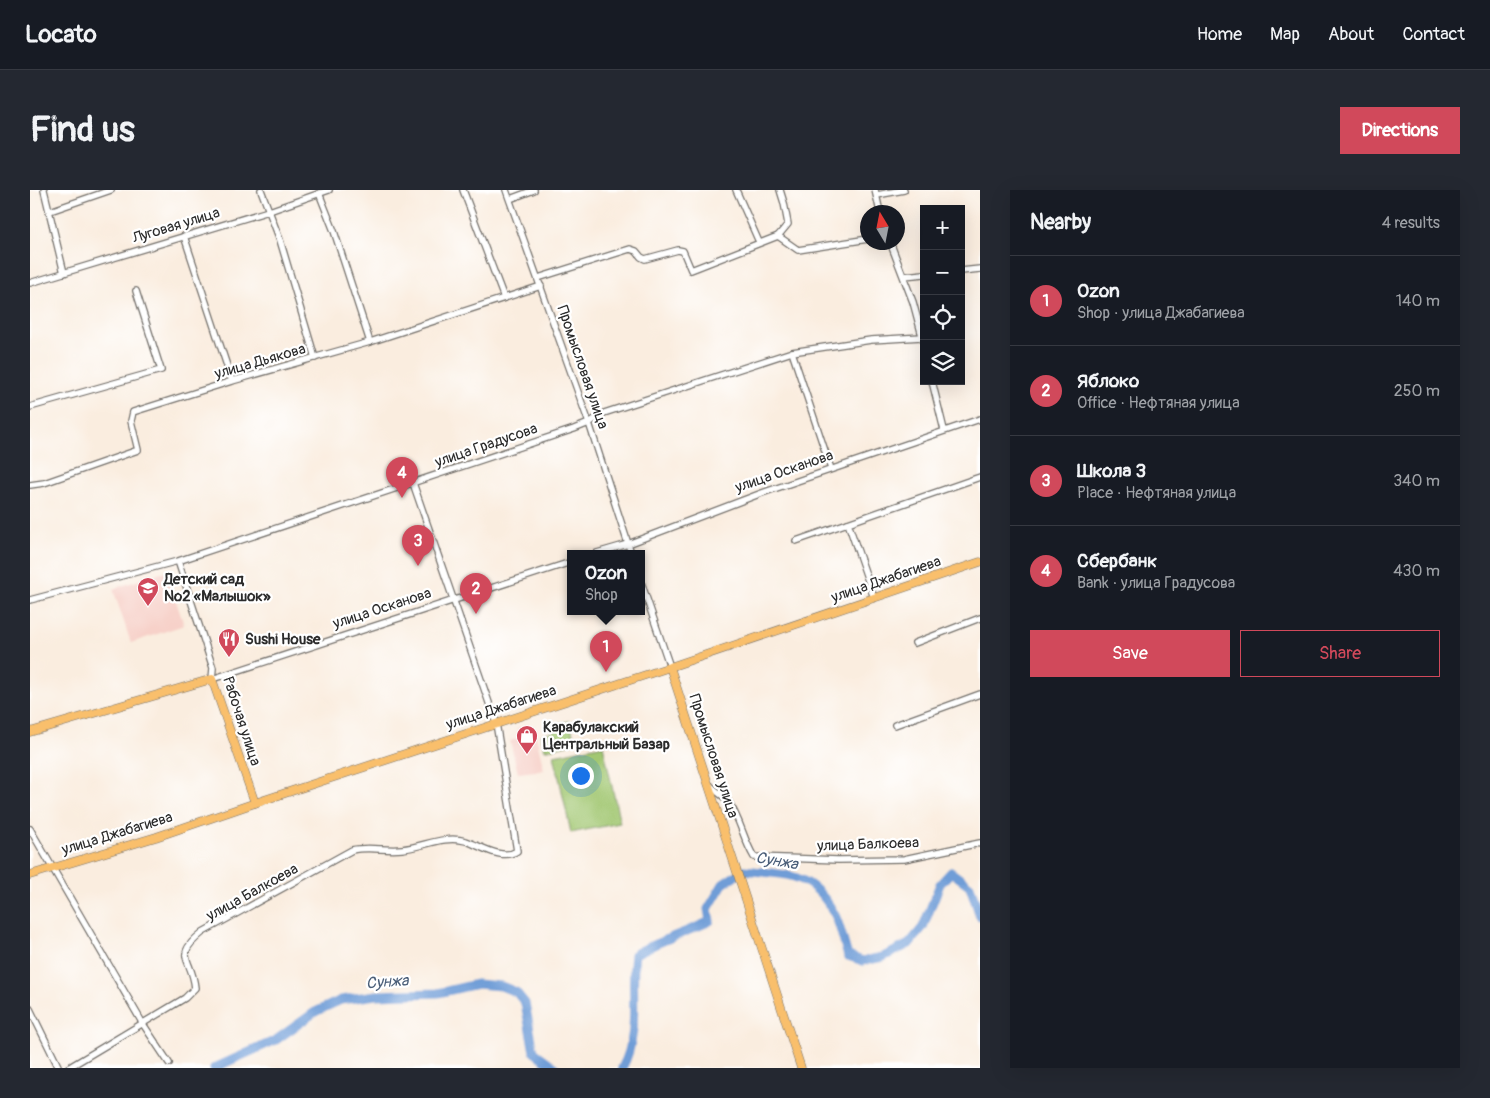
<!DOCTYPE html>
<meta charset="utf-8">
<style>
:root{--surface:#171b24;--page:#242831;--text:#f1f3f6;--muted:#9ea1a6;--line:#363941;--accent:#d1495b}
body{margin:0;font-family:Pangolin,sans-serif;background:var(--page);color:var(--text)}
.controls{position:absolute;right:15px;top:15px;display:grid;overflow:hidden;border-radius:0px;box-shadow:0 5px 20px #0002}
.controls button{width:45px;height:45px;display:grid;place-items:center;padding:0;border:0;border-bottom:1px solid var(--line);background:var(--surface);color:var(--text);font:25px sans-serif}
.compass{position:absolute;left:830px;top:15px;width:45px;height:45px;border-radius:50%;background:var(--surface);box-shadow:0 5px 20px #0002;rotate:350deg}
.you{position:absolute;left:550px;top:585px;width:18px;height:18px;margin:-12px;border:4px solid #fff;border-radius:50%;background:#1a73e8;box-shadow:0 0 0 8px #1a73e833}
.badge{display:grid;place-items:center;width:32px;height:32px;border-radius:50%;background:var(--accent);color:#fff;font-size:16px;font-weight:700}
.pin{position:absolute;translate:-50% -41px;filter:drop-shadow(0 1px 2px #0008)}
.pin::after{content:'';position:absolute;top:26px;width:18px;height:15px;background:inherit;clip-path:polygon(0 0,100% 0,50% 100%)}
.popup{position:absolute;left:537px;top:360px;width:78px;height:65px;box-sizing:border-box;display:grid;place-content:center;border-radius:0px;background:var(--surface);filter:drop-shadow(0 1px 4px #0005);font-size:16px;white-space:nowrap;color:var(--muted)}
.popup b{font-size:19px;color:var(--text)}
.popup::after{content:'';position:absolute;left:50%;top:100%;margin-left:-10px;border:10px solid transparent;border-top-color:var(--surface)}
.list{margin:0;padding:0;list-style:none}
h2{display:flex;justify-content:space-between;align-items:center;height:65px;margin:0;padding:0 20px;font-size:21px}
h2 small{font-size:16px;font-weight:400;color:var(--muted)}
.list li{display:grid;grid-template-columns:32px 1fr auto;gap:15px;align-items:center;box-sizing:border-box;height:90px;padding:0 20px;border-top:1px solid var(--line)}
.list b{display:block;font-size:19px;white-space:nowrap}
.list p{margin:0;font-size:16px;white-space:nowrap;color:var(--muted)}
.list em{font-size:16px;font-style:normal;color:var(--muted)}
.actions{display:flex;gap:10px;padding:15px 20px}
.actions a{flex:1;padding:11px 0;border:1px solid var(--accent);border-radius:0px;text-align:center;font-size:18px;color:var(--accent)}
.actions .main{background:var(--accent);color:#fff}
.icon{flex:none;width:28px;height:28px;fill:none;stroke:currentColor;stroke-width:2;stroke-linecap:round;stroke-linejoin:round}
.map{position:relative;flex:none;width:950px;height:878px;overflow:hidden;border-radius:0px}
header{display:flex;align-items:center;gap:30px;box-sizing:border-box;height:70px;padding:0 25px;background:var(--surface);border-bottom:1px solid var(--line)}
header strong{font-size:24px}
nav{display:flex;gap:28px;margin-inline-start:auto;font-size:18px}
.intro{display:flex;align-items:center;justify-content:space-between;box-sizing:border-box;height:120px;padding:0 30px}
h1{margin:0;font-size:35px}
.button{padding:12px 22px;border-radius:0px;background:var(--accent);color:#fff;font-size:18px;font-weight:700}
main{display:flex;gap:30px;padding:0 30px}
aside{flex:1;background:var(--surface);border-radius:0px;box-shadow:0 5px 20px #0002}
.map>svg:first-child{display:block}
.built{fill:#f7d1c9}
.green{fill:#a2c772;stroke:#66794e}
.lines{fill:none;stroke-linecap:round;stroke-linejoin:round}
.river{stroke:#6f9dd7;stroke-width:9}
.minor-casing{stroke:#736f6a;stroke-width:8}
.major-casing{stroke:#736f6a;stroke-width:9}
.minor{stroke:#fff;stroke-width:5.5}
.major{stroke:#f9bf6c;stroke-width:8}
.labels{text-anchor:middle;stroke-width:4.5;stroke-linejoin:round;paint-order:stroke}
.street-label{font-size:15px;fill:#2b2b2b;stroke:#fff}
.poi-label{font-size:15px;font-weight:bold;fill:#2b2b2b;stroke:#fff;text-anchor:start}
.water-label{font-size:16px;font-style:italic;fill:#4a5e78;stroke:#fff}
</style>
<header>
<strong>Locato</strong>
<nav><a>Home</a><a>Map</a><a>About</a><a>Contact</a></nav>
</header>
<div class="intro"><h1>Find us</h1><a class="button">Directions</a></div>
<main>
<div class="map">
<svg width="950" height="878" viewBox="0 0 950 878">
<rect width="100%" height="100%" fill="#fff"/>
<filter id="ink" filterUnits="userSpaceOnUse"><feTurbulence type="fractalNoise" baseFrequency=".02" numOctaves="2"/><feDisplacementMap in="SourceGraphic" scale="10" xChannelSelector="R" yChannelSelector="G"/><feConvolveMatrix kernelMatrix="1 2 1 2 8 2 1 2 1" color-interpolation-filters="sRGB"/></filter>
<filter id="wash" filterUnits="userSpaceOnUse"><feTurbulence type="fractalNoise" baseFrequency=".0096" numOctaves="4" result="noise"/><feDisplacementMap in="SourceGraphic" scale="20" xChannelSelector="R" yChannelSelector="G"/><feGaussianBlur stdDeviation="1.12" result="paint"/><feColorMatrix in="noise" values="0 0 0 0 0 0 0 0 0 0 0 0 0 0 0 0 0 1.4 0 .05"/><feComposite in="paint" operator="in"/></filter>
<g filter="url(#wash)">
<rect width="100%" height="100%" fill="#faeddf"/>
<g class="built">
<path d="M136 381 154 435 101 453 83 399Z"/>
<path d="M490 537 494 547 506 545 514 580 488 583 480 551 490 548 487 538Z"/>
</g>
<g class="green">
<path d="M540 531 545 553 515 560 511 545 530 539 529 533Z"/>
<path d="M573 555 590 633 541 643 524 565Z"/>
</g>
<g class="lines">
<g class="river">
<path d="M184 878 246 850 285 822 311 810 346 805 408 803 447 794 471 796 486 802 495 813 504 862 526 878"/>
<path d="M592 878C611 844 600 801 605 764 629 751 655 743 680 731L678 719 693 694 714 680C756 685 782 681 805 725 810 735 814 754 818 766L833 771 853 767 879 754 893 737 910 694 921 682 940 696 950 726"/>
</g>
</g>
</g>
<g filter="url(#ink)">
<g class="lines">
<g class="minor-casing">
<g id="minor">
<path d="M14 0 34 83"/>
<path d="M231 0 250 50 285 168"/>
<path d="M433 0 474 108"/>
<path d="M476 0 559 233 601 363"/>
<path d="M706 0 729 52"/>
<path d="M845 0 850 22"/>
<path d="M289 3 304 41 340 152"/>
<path d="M847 5 874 0"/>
<path d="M480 9 504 0"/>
<path d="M20 21 81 0"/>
<path d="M154 46 202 191"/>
<path d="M748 46 758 34 754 13 750 0"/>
<path d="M860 52 883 112 894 153"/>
<path d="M931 81 950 79"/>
<path d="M874 86 894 84"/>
<path d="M508 88 600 59 606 61 611 67 615 69 648 60 653 61 661 80 748 46 768 60 838 49"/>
<path d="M0 93 242 20 299 0"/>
<path d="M762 162 801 279"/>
<path d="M902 191 914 240"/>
<path d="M0 217 131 180 106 101"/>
<path d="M0 295 14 293 108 260 101 231 103 222 202 191 340 152 511 96"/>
<path d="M818 333 844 408"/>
<path d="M766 351 950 287"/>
<path d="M567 363 598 354 732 303 950 229"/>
<path d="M148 371 183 478 182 489 541 372"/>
<path d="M611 392 640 477"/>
<path d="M0 410 148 371 544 239 559 233 574 223 762 162 841 150 892 147"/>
<path d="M885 453 950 428"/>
<path d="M865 535 950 504"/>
<path d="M680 595C685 601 693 605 698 611 710 628 713 649 724 667L808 670 874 669 950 653"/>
<path d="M0 639 113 834 139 873"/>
<path d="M0 819 29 878"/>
<path d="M38 878 155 808 165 798C162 767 142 767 173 742L322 660C339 656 355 661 372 659 394 657 413 645 436 651 451 656 472 671 487 661L466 533 383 293"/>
</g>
</g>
<g class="major-casing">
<g id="major">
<path d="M640 477 771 878"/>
<path d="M0 542 182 489 225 613"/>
<path d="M0 685 126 647 225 613 640 477 950 372"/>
</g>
</g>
<use href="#minor" class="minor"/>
<use href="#major" class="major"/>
</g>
</g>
<defs>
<g id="school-pin" transform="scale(1.125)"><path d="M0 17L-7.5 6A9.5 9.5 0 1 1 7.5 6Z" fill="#d1495b" stroke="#fff"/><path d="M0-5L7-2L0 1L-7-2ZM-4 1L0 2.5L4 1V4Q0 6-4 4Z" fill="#fff"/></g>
<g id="restaurant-pin" transform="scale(1.125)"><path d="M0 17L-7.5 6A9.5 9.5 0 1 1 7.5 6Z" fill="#d1495b" stroke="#fff"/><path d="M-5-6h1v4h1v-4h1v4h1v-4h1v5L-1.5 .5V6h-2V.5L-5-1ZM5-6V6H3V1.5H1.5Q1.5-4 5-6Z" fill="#fff"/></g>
<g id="shop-pin" transform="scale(1.125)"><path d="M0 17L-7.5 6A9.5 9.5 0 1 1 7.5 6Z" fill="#d1495b" stroke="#fff"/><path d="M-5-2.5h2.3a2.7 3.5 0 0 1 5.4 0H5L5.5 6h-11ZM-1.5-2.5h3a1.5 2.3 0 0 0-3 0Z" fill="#fff"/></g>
</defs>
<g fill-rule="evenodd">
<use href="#school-pin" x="118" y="398"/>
<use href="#restaurant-pin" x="199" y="449"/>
<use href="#shop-pin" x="497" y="546"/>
</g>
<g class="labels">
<g class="street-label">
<text transform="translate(146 35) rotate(-17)" y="5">Луговая улица</text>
<text transform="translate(230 171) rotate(-16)" y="5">улица Дьякова</text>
<text transform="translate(553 177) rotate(71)" y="5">Промысловая улица</text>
<text transform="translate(456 255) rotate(-19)" y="5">улица Градусова</text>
<text transform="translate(754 281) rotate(-19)" y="5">улица Осканова</text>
<text transform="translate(856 389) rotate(-19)" y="5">улица Джабагиева</text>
<text transform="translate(352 418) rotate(-18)" y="5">улица Осканова</text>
<text transform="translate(471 517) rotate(-18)" y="5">улица Джабагиева</text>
<text transform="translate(212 531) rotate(72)" y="5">Рабочая улица</text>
<text transform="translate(684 566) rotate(72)" y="5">Промысловая улица</text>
<text transform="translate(87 643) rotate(-17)" y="5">улица Джабагиева</text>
<text transform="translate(838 654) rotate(-2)" y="5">улица Балкоева</text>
<text transform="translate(222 702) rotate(-29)" y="5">улица Балкоева</text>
</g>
<g class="poi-label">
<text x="134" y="394">Детский сад<tspan x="134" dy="17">№2 «Малышок»</tspan></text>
<text x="215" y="454">Sushi House</text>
<text x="513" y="542">Карабулакский<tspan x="513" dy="17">Центральный Базар</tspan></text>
</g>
<g class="water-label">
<text transform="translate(747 670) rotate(10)" y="6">Сунжа</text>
<text transform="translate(357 791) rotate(-4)" y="6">Сунжа</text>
</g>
</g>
</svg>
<div class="controls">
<button>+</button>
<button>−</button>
<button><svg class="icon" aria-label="locate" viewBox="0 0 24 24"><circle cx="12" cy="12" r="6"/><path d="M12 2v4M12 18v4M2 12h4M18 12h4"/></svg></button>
<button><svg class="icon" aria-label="layers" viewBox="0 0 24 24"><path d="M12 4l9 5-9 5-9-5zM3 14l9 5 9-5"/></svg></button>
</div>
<svg class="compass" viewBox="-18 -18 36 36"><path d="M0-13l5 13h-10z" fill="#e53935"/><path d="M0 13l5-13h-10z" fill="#9ea1a6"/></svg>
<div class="you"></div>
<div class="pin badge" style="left:576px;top:482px">1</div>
<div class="popup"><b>Ozon</b>Shop</div>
<div class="pin badge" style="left:446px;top:424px">2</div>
<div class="pin badge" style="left:388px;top:376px">3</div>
<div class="pin badge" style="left:372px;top:308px">4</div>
</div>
<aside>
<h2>Nearby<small>4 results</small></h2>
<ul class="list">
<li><span class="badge">1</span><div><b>Ozon</b><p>Shop · улица Джабагиева</p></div><em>140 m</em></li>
<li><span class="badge">2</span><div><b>Яблоко</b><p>Office · Нефтяная улица</p></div><em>250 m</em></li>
<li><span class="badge">3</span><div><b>Школа 3</b><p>Place · Нефтяная улица</p></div><em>340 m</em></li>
<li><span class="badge">4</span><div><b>Сбербанк</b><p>Bank · улица Градусова</p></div><em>430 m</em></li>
</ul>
<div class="actions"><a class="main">Save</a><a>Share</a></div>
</aside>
</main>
